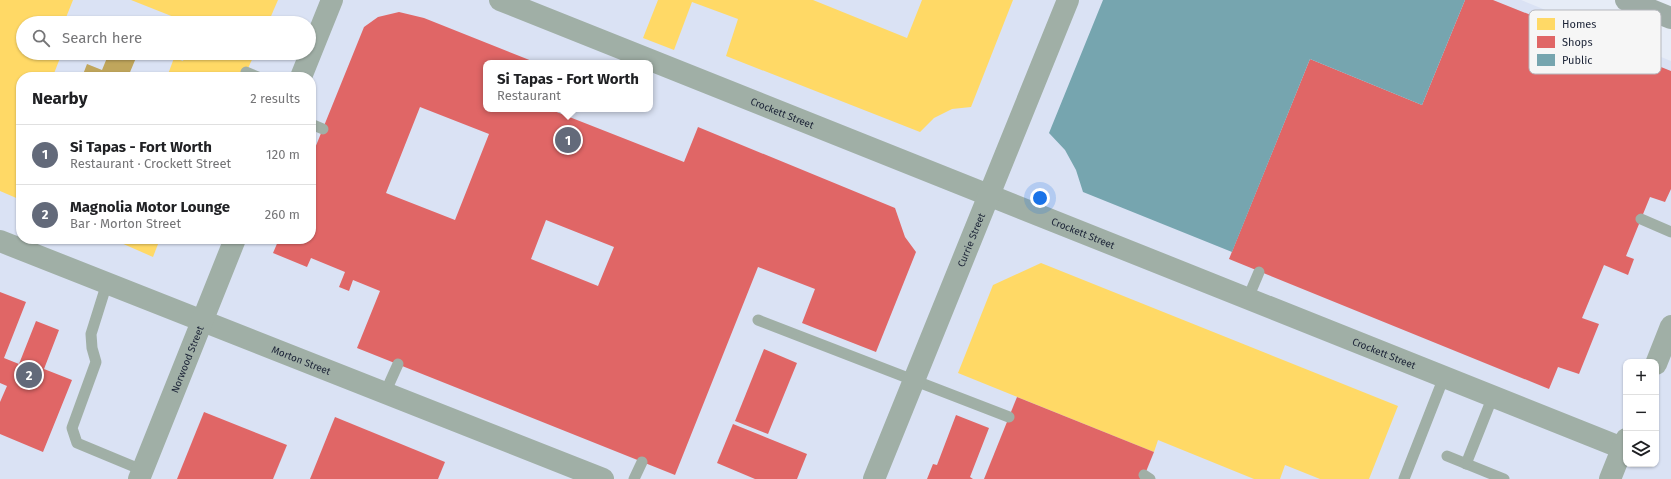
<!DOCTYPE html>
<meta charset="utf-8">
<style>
:root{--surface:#fff;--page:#f6f6f6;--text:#202124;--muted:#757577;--line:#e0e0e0;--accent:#636a7a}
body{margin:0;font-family:"Fira Sans",sans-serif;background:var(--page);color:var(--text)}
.controls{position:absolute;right:12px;bottom:12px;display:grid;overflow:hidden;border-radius:8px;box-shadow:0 1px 3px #0004}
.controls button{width:36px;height:36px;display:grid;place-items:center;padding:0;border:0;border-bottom:1px solid var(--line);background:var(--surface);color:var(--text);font:20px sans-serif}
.you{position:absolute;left:1040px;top:198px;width:14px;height:14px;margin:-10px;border:3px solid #fff;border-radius:50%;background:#1a73e8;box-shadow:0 0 0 6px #1a73e833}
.badge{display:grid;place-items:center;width:26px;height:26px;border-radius:50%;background:var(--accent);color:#fff;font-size:13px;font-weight:700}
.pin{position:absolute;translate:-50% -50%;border:2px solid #fff;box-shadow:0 1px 4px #0006}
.popup{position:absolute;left:483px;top:60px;width:170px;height:52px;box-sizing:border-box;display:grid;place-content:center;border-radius:8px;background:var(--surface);filter:drop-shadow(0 1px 3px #0005);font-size:13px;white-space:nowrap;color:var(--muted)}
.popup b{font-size:15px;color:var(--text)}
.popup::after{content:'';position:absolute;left:50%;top:100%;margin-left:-8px;border:8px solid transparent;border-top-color:var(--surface)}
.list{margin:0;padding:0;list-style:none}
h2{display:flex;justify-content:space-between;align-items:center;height:52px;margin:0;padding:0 16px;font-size:17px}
h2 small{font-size:13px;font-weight:400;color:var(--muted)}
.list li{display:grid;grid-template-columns:26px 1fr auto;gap:12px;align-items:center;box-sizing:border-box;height:60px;padding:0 16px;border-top:1px solid var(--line)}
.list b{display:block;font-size:15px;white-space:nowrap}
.list p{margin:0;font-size:13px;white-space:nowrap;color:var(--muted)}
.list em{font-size:13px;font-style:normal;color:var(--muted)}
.icon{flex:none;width:22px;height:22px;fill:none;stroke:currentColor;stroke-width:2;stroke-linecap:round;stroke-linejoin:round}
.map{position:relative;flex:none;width:1671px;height:479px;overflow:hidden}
.search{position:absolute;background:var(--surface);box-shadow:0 1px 3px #0004;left:16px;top:16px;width:300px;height:44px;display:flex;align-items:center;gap:10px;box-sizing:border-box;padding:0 14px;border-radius:22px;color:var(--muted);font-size:15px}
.panel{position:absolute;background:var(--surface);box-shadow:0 1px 3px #0004;left:16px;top:72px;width:300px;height:172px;border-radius:16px}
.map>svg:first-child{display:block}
.built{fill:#dae2f4;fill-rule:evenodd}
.water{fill:#c0a65c}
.homes{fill:#ffd966}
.shops{fill:#e06666;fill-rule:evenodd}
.public{fill:#76a5af}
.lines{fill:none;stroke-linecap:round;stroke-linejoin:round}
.lane{stroke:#a0afa6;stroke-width:11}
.street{stroke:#a0afa6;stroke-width:22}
.secondary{stroke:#9eaca6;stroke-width:22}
.labels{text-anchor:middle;stroke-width:4;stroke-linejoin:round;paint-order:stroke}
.street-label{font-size:10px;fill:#1c2437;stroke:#f6f6f6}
.key{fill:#f6f6f6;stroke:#b5b7bd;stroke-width:1}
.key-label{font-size:11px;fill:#1c2437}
</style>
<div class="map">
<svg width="1671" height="479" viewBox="0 0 1671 479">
<rect width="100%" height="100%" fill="#e6ecf7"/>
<path class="built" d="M0 0H1521L1671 61V479H0ZM23 23H309V53H23ZM486 63H650V109H486ZM21 77H311V239H21ZM1626 362H1656V464H1626Z"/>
<path class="water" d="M109 53H138L128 77H82L87 64 102 70Z"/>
<g class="homes">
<path d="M0 0H73L65 20 72 23H23V53H62L53 76 44 73 42 77H21V200L0 191Z"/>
<path d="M131 0H278L268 23H189Z"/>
<path d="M658 0H813L907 38 922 0H1013L971 107 952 109 934 118 920 132 726 56 738 19 692 2 674 50 643 38Z"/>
<path d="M186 53H255L244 77H167L174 58 183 61Z"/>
<path d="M112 239H160L153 257Z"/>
<path d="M1041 263 1398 406 1369 479H1320L1285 465 1280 479H1254L1158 440 1154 452 958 373 993 285Z"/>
</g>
<g class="shops">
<path d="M1465 0H1493L1671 71V189L1665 202 1650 197 1626 256 1634 259 1628 275 1604 265 1582 318 1599 324 1579 374 1558 367 1549 389 1229 259 1310 59 1422 105Z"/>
<path d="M399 12 424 18 537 63H486V109H549L684 162 698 127 895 208 905 237 916 252 876 352 802 323 815 289 758 267 675 475 357 348 380 291 353 280 349 291 339 287 345 272 311 258 307 267 273 253 279 239H311V158L364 27 378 17ZM420 107 489 134 455 220 386 193ZM546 220 614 247 598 286 531 259Z"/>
<path d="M0 292 26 302 4 358 19 364 36 321 59 330 44 369 72 380 43 452 0 434V402L7 386 0 383Z"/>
<path d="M764 349 797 363 768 434 735 421Z"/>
<path d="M1017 397 1154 452 1143 479H984Z"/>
<path d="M204 412 287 445 273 479H177Z"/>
<path d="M956 415 989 428 970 477 973 479H927L933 464 937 465Z"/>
<path d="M335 417 445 462 438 479H310Z"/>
<path d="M733 424 807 454 797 479H755L717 463Z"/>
</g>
<path class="public" d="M1103 0H1465L1422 105 1310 59 1232 252 1083 192 1076 170 1065 150 1049 133Z"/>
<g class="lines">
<g class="lane">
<path d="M246 72 258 77"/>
<path d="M311 124 323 129"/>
<path d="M1641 219 1671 232"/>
<path d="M107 283 91 334 92 348 96 362 72 428 77 443 142 470"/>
<path d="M1248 298 1259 272"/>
<path d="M758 320 1009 417"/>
<path d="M385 393 398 364"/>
<path d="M1447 456 1504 479"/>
<path d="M1466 464 1493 396"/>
<path d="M1144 475 1150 479"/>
<path d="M634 479 642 462"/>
<path d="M1404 479 1444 377"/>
</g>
<g class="street">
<path id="s1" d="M500 0 1622 448"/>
<path d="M301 77 332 0"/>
<path id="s2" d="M0 241 603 479"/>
<path d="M1656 364 1671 326"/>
<path id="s3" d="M139 479 235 239"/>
<path id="s4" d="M874 479 1068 0"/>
<path d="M1610 479 1626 439"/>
</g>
<path class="secondary" d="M1626 0 1671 18"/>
</g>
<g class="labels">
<g class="street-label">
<text dy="4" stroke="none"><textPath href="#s1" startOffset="304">Crockett Street</textPath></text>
<text dy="4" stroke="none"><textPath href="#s1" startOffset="628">Crockett Street</textPath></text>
<text dy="4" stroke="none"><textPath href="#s4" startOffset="258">Currie Street</textPath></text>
<text dy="4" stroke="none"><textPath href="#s1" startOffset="952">Crockett Street</textPath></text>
<text dy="4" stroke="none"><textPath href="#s3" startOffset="129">Norwood Street</textPath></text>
<text dy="4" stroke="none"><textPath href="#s2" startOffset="324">Morton Street</textPath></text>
</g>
</g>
<rect x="1529" y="10" width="132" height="64" rx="6" class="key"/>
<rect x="1537" y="18" width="18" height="12" fill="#ffd966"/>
<rect x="1537" y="36" width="18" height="12" fill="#e06666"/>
<rect x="1537" y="54" width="18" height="12" fill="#76a5af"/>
<g class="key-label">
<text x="1562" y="28">Homes</text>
<text x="1562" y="46">Shops</text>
<text x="1562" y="64">Public</text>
</g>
</svg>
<div class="controls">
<button>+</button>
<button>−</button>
<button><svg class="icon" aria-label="layers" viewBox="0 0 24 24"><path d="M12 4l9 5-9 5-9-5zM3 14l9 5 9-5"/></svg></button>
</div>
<div class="you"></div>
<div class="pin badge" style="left:568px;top:140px">1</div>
<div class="popup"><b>Si Tapas - Fort Worth</b>Restaurant</div>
<div class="pin badge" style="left:29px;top:375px">2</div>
<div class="search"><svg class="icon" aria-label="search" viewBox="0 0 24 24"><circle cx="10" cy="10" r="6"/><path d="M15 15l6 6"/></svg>Search here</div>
<section class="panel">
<h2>Nearby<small>2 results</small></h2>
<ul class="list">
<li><span class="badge">1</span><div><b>Si Tapas - Fort Worth</b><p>Restaurant · Crockett Street</p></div><em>120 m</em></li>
<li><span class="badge">2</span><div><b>Magnolia Motor Lounge</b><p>Bar · Morton Street</p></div><em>260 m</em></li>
</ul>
</section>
</div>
